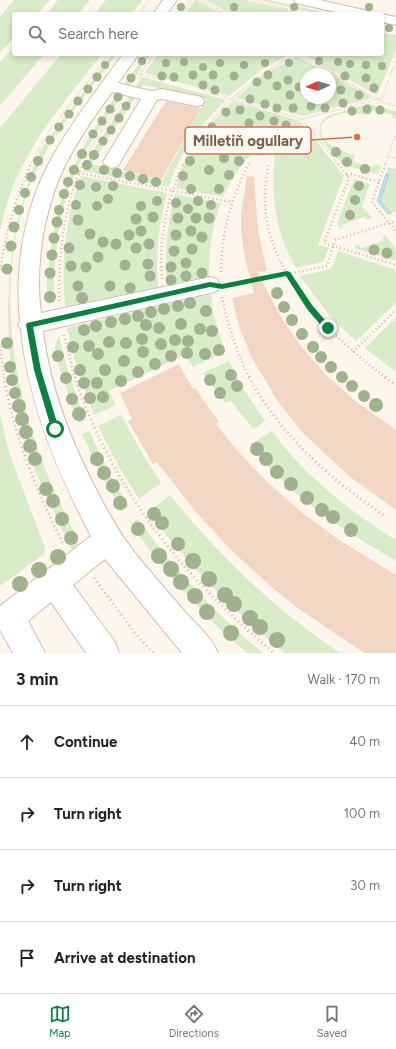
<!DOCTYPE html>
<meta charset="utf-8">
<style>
:root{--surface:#fff;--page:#f6f6f6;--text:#222;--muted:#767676;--line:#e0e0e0;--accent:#0b8043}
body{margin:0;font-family:Figtree,sans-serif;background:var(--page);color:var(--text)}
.compass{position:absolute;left:300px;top:68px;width:36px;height:36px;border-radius:50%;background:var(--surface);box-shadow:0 2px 6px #0003;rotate:266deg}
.stop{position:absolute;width:12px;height:12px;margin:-9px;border:3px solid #0b8043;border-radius:50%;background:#fff}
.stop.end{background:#0b8043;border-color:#fff;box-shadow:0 1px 4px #0008}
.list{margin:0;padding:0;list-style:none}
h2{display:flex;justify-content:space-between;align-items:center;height:52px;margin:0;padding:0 16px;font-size:17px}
h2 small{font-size:13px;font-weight:400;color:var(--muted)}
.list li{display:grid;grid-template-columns:26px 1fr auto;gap:12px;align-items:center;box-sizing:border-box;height:72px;padding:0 16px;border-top:1px solid var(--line)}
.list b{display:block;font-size:15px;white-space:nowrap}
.list em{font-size:13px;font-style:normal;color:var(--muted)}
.icon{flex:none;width:22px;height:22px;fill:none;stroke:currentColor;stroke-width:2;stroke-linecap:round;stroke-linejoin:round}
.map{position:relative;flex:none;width:396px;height:653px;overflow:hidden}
.search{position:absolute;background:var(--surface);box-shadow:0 2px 6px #0003;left:12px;right:12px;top:12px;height:44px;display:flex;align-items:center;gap:10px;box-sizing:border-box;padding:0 14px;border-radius:4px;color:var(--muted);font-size:15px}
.sheet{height:340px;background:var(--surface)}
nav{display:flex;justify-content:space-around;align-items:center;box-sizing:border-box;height:56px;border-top:1px solid var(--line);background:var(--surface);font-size:11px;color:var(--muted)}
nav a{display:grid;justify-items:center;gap:2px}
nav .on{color:var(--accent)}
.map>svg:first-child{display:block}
.green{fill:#d8ecc9}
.water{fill:#bfe3e8;stroke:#a5d3da}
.building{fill:#f3d5c3}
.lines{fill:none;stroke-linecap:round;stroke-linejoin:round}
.minor-casing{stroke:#d1beb0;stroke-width:2}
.path-far2{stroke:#d9b8a5;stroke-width:2;stroke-dasharray:0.5 2;stroke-linecap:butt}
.path-far1{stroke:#d9b8a5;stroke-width:2.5;stroke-dasharray:1 3;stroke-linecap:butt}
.path{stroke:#d9b8a5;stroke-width:3;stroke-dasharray:1 3.5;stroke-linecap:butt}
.minor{fill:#fff;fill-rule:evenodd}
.tree{fill:#a0b28e}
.route{fill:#0b8043}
.leader{fill:none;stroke:#dc6d51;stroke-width:1.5}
.callout-dot{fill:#dc6d51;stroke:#fffaf3;stroke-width:1.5}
.callout{fill:#fffaf3;stroke:#dc6d51;stroke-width:1.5}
.callout-label{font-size:15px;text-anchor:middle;font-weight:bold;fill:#7a5c4d}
</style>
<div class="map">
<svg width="396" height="653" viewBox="0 0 396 653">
<rect width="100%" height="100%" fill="#fdf6ec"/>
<g class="green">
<path d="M14 0H50L37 14H14V38L0 52V17Z"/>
<path d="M58 0H90L78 14H46Z"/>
<path d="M106 0H142L132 14H94Z"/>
<path d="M195 0H197L222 14H185Z"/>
<path d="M205 0H244L305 14H231Z"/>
<path d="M259 0H269L331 14H320Z"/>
<path d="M382 32 396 35V50L377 95 303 54H382Z"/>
<path d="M14 47V54H44L0 106V62Z"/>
<path d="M61 54H102C74 90 42 126 22 167 11 187 5 209 0 231V128Z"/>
<path d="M112 54H117C90 90 59 125 39 165 26 191 19 218 14 246 0 351 29 447 78 539V547L74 553C57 519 39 484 27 448 0 352 0 246 39 154 47 139 58 126 68 112 83 93 97 73 112 54Z"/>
<path d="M146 54H151L128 87 125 85V83Z"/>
<path d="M158 54H290L261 70 229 96 145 73Z"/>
<path d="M297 56 330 74H306V98H330V74L373 98 302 116 236 98 266 73Z"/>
<path d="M142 77 226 100C201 124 179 153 169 187L83 171 92 152 130 95 134 97V99L91 164 162 181 206 99 143 85 140 88H135Z"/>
<path d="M118 94H123C105 121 85 147 73 178 57 217 54 260 54 301 43 294 47 276 49 264 55 207 67 170 99 122 105 113 110 102 118 94Z"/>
<path d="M233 101 300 121 344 176 318 245 329 248 323 262 296 268C276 234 270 195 275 157 271 154 260 149 255 152 244 158 228 185 223 197L176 188C185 155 208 125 233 101Z"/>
<path d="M368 104 396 111V119L392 118 393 115 373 110 370 116C319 103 298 140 355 155L353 162 374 167 375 164 381 166 378 174 343 165 324 143 319 134 321 122 327 116Z"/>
<path d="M388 167 396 169V212L391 213 380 201 389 175 386 174Z"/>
<path d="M81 176 167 193C159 223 155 255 158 287L65 307C61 262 65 219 81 176Z"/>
<path d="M354 179 370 184 362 206 372 218 367 220 364 217 342 225 344 227 341 229 337 224Z"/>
<path d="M175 194 221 203C212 227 209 250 209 276L167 285C164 254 167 224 175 194Z"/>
<path d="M385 235 396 249V261L357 249 354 246 358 244 361 248 384 240 382 237Z"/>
<path d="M338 251 396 270V303L356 341 329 315 300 276 331 269Z"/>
<path d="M211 294 213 313 225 352 193 367 185 355 109 391 116 405 94 415 79 375 67 328Z"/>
<path d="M396 318V372L365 348Z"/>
<path d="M59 336 67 368 85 420 78 423 56 358 55 345Z"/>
<path d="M229 361 242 387 265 421 253 429 231 401 225 403 203 373Z"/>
<path d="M0 414 9 453 45 547 44 554 0 586Z"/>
<path d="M121 415 142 453 161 483 139 499 119 467 98 426Z"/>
<path d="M89 431 113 480 129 506 122 511 99 471 82 434Z"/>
<path d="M272 431C299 471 354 515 396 540V561C343 530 287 495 251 444Z"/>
<path d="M170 495C219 556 274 609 340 653H285C234 611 188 565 148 512Z"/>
<path d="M138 519C174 569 215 614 263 653H247C203 616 164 572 131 524Z"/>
</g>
<path class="water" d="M386 174 389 175 380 201 391 213 388 214 377 201Z"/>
<g class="building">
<path d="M166 101 201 108 161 180 123 170Z"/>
<path d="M247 176 254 177 258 231 267 271 257 272 282 319 301 346 325 374 354 400 396 430V510L350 477 303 433 278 402 251 356 239 326 232 298 254 293 245 258 241 231V214Z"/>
<path d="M179 364 193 389 195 388 219 422 216 424 235 448 265 480 300 511 339 540 396 575V653H364L299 609 275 590 232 551 195 511 157 462 153 464 128 421 132 419 120 393Z"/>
</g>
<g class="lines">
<g class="minor-casing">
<g id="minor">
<path d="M163 0H177L167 14H153Z"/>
<path d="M294 0H320L368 11 370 14H344L296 3Z"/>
<path d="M381 14H382L396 17V25L382 22Z"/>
<path d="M123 54H139L118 83 151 91 162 89 202 97 204 101 202 105 196 106 162 99 157 100 118 166 112 168 106 166 103 162 141 99 112 92C93 118 75 144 62 172 43 215 35 267 41 313L210 277 217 279 220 285 217 291 210 293 43 331C50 387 70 439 96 489 108 513 121 536 139 558 154 576 170 595 186 613 198 626 211 637 218 653H182L105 559 73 585 115 642 119 653H86L51 602 28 621 45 653H13L0 630V606L91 536C57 472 28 402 21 330L18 325 20 322C14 265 25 204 54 154 74 119 99 87 123 54Z"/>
</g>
</g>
<g class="path-far2">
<path d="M201 0 226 14"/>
<path d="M251 0 288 9"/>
<path d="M139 14 150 0"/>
<path d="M182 14 191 0"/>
<path d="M298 54 384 103 396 106"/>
<path d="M140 74 159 79"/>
<path d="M138 78 154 54"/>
<path d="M210 93 302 119"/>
<path d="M388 157 396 158"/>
<path d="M30 165 51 129 109 54"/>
<path d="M82 165 93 144 121 102"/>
<path d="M183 165C210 113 245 82 296 54"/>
<path d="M249 165 251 161"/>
<path d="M339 165 302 119 382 98 396 60"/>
<path d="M385 165 396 133"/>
</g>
<g class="path-far1">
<path d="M338 164 349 178 324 243 396 265"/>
<path d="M385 164 372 202 396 231"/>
<path d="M268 165C267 176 265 188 265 199 265 272 332 337 386 378"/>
<path d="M79 173 232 202"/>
<path d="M347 175 351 174 379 182"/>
<path d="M0 270C6 233 15 198 31 164"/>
<path d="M221 272C221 233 231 198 249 164"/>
<path d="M162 279C159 241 166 198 184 164"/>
<path d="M228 286 327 266 335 240 396 221"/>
<path d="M222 297C228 325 236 352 250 378"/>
<path d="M59 301C59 254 63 207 83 164"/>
<path d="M64 335 75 378"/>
<path d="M0 346 4 378"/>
<path d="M353 352 396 310"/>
</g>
<g class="path">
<path d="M4 377C14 438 37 491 64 546"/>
<path d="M75 377C82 401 93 425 104 447 146 531 203 593 274 653"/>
<path d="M249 377C281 436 330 479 385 516"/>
<path d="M385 377 396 385"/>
<path d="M94 578 134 632 153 653"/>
</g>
<use href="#minor" class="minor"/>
</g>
<g class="tree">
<circle cx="181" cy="7" r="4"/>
<circle cx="234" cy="7" r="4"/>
<circle cx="294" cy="7" r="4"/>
<circle cx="369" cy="7" r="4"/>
<circle cx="389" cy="28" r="4"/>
<circle cx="142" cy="61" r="4"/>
<circle cx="319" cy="61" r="4"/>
<circle cx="184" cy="62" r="4"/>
<circle cx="338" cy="62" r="4"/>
<circle cx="166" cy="63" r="4"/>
<circle cx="220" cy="63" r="4"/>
<circle cx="265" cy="63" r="4"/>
<circle cx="289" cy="63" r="4"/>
<circle cx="350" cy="64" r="4"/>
<circle cx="105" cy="65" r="4"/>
<circle cx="244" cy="65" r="4"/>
<circle cx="366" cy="65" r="4"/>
<circle cx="382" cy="66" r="4"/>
<circle cx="203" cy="67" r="4"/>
<circle cx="193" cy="75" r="4.5"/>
<circle cx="213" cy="75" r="4.5"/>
<circle cx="268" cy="75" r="4.5"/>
<circle cx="162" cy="76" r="4.5"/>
<circle cx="234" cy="76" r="4.5"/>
<circle cx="345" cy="76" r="4.5"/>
<circle cx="97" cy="77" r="4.5"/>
<circle cx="174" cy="77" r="4.5"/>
<circle cx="131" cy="78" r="4.5"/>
<circle cx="366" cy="78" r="4.5"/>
<circle cx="288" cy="80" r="4.5"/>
<circle cx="257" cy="82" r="4.5"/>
<circle cx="203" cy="85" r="4.5"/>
<circle cx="277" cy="86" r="4.5"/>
<circle cx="299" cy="87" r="4.5"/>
<circle cx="374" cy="88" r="4.5"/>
<circle cx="88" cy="89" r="4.5"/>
<circle cx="215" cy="90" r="4.5"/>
<circle cx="341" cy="90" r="4.5"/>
<circle cx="290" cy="95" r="4.5"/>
<circle cx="359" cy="95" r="4.5"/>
<circle cx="118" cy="97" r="4.5"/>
<circle cx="250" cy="99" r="4.5"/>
<circle cx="78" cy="101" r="4.5"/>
<circle cx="343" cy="103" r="4.5"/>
<circle cx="265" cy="104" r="4.5"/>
<circle cx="126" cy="106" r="4.5"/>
<circle cx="311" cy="106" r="4.5"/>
<circle cx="277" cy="108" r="4.5"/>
<circle cx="293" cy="108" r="4.5"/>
<circle cx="325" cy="108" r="4.5"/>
<circle cx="110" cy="109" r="4.5"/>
<circle cx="367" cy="109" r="4.5"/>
<circle cx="240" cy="110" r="4.5"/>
<circle cx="380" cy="110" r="4.5"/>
<circle cx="352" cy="111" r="4.5"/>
<circle cx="226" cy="112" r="4.5"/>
<circle cx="69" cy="114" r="4.5"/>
<circle cx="260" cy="116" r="4.5"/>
<circle cx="119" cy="118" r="4.5"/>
<circle cx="102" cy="121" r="4.5"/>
<circle cx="274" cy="121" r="4.5"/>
<circle cx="249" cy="123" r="4.5"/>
<circle cx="286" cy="125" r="4.5"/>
<circle cx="59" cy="127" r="4.5"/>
<circle cx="212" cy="127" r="4.5"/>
<circle cx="111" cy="130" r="4.5"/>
<circle cx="93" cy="134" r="4.5"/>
<circle cx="50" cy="140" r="4.5"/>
<circle cx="103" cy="141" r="4.5"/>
<circle cx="209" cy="150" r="5"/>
<circle cx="233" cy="150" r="5"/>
<circle cx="261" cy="150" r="5"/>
<circle cx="336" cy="152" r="5"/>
<circle cx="82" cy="154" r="5"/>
<circle cx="94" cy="155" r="5"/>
<circle cx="224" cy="158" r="5"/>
<circle cx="38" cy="161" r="5"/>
<circle cx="190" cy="161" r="5"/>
<circle cx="239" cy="161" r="5"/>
<circle cx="347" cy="162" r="5"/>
<circle cx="87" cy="165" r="5"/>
<circle cx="365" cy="169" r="5"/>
<circle cx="74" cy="170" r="5"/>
<circle cx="104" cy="170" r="5"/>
<circle cx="209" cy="170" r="5"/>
<circle cx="117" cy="173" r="5"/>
<circle cx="229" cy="175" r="5"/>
<circle cx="130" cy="176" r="5"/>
<circle cx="183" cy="176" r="5"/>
<circle cx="31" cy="177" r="5"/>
<circle cx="143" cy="179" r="5"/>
<circle cx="68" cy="182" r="5"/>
<circle cx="156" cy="182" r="5"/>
<circle cx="80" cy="185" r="5"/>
<circle cx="113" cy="186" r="5"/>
<circle cx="359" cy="186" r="5"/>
<circle cx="96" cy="187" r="5"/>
<circle cx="191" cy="189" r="5"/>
<circle cx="219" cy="189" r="5"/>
<circle cx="25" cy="193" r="5"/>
<circle cx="64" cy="194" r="5"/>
<circle cx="108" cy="199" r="5"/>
<circle cx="355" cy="200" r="5"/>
<circle cx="157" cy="201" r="5"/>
<circle cx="198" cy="201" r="5"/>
<circle cx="176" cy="203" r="5"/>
<circle cx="76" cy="205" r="5"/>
<circle cx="211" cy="205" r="5"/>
<circle cx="97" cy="206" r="5"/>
<circle cx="141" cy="206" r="5"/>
<circle cx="188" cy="209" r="5"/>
<circle cx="19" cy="210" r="5"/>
<circle cx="59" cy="210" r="5"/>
<circle cx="350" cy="215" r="5"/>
<circle cx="153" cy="217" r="5.5"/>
<circle cx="178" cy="218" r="5.5"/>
<circle cx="196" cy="218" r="5.5"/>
<circle cx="209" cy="218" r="5.5"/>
<circle cx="136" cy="219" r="5.5"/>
<circle cx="78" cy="220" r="5.5"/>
<circle cx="57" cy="222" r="5.5"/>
<circle cx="14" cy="227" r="5.5"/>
<circle cx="141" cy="231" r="5.5"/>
<circle cx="191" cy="231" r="5.5"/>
<circle cx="90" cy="234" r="5.5"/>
<circle cx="129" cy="235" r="5.5"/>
<circle cx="176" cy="235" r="5.5"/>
<circle cx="202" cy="237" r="5.5"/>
<circle cx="54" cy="238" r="5.5"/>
<circle cx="103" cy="242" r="5.5"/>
<circle cx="116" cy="244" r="5.5"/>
<circle cx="149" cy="244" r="5.5"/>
<circle cx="11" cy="246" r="5.5"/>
<circle cx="69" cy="248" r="5.5"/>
<circle cx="136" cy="248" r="5.5"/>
<circle cx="192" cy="249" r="5.5"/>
<circle cx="374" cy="250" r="5.5"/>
<circle cx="174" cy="251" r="5.5"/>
<circle cx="387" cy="253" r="5.5"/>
<circle cx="52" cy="255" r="5.5"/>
<circle cx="98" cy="257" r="5.5"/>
<circle cx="186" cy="263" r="5.5"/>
<circle cx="148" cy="264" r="5.5"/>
<circle cx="125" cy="265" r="5.5"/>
<circle cx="71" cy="266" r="5.5"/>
<circle cx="86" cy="267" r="5.5"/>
<circle cx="171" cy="267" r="5.5"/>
<circle cx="7" cy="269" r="5.5"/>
<circle cx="50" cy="273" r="5.5"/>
<circle cx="202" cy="273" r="5.5"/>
<circle cx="150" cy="276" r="5.5"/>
<circle cx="186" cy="276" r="5.5"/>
<circle cx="171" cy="280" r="5.5"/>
<circle cx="78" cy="286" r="5.5"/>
<circle cx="110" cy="286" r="5.5"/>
<circle cx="130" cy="288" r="5.5"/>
<circle cx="277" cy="293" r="6"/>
<circle cx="50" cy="297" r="6"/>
<circle cx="82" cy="298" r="6"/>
<circle cx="190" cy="303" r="6"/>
<circle cx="178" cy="306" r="6"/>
<circle cx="284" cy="307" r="6"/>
<circle cx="164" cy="309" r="6"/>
<circle cx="206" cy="311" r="6"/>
<circle cx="151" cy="312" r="6"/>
<circle cx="138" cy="316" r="6"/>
<circle cx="125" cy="319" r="6"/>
<circle cx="292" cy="320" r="6"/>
<circle cx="111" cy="322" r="6"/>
<circle cx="181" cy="324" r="6"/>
<circle cx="146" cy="325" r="6"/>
<circle cx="96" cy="326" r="6"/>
<circle cx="159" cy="328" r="6"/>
<circle cx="200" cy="329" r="6"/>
<circle cx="84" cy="330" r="6"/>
<circle cx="212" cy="331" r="6"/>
<circle cx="302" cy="334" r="6"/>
<circle cx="142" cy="339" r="6"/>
<circle cx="175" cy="340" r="6"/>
<circle cx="188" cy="341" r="6"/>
<circle cx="109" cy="342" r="6"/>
<circle cx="7" cy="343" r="6"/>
<circle cx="126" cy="343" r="6"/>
<circle cx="161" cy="344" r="6"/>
<circle cx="89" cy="346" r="6"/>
<circle cx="73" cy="347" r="6"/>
<circle cx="313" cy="347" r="6"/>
<circle cx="219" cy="350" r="6"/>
<circle cx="143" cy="352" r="6"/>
<circle cx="187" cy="353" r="6"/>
<circle cx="98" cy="354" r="6"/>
<circle cx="205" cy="354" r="6"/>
<circle cx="58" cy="356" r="6"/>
<circle cx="171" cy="356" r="6"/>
<circle cx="321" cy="357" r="6"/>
<circle cx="124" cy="361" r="6"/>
<circle cx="155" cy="364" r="6"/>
<circle cx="10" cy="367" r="6"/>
<circle cx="331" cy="367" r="6"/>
<circle cx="80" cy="370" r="6"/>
<circle cx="105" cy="370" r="6"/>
<circle cx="138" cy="372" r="6"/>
<circle cx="231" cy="375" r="6"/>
<circle cx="342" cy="377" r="6"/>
<circle cx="66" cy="378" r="6"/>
<circle cx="12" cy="380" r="6"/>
<circle cx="210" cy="380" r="6"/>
<circle cx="121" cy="381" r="6"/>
<circle cx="84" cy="383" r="6"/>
<circle cx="97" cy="383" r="6"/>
<circle cx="237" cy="386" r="6"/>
<circle cx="352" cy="386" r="6"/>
<circle cx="15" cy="393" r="6"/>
<circle cx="220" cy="393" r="6"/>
<circle cx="364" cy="396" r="6"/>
<circle cx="103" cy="397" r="6"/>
<circle cx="90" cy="398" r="6"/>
<circle cx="72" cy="399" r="6"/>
<circle cx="376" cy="405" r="7"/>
<circle cx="19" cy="406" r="7"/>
<circle cx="79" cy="414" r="7"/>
<circle cx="22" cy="419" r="7"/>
<circle cx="26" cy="432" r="7"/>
<circle cx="30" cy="446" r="7"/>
<circle cx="257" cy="449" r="7"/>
<circle cx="35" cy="459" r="7"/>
<circle cx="97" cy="459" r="7"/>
<circle cx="266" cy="459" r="7"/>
<circle cx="277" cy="472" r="7"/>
<circle cx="104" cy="473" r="7"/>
<circle cx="291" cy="484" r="7"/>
<circle cx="113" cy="486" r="7"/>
<circle cx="46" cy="489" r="7"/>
<circle cx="307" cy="498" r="7"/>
<circle cx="53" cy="501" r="7"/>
<circle cx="120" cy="503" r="7"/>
<circle cx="322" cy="510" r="7"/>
<circle cx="154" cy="514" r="7"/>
<circle cx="333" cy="517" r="7"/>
<circle cx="62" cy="519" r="7"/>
<circle cx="162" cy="523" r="7"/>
<circle cx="138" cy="529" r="7"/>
<circle cx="351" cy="530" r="7"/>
<circle cx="71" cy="538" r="7"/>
<circle cx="178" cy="544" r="7"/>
<circle cx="159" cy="556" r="8"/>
<circle cx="58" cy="557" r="8"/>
<circle cx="193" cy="561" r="8"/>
<circle cx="171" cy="569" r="8"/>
<circle cx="39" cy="570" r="8"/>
<circle cx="209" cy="579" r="8"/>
<circle cx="181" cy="582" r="8"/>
<circle cx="20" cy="584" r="8"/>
<circle cx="225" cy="595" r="8"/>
<circle cx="195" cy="596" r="8"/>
<circle cx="234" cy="604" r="8"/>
<circle cx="207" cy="612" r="8"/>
<circle cx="250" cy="618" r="8"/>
<circle cx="260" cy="627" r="8"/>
<circle cx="231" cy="633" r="8"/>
<circle cx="277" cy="640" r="8"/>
</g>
<path class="route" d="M287 271 290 272 312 305 330 326V330H325L307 309 286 276 222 289 210 287 33 327 41 370 59 429 55 432 52 431 34 370 26 325 27 323 210 282 222 284Z"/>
<path class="leader" d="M357 137L311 140"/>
<circle class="callout-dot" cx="357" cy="137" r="4"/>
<rect class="callout" x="185" y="127" width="126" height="27" rx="4"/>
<g class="callout-label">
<text x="248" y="146">Milletiň ogullary</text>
</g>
</svg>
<svg class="compass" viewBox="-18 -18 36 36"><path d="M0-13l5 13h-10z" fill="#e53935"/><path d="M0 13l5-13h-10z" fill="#767676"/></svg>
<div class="stop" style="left:55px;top:429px"></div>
<div class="stop end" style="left:328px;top:328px"></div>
<div class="search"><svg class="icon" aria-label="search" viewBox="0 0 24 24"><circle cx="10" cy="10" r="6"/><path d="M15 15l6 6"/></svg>Search here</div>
</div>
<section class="sheet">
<h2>3 min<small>Walk · 170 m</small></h2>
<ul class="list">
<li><svg class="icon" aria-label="ahead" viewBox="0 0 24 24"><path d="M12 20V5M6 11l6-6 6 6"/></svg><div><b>Continue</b></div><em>40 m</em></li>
<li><svg class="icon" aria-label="right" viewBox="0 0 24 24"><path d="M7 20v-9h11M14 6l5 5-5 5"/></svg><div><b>Turn right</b></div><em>100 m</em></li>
<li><svg class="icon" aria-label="right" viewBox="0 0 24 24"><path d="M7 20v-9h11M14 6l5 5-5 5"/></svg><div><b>Turn right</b></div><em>30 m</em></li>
<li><svg class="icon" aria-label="arrive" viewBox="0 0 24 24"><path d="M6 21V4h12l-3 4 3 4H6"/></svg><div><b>Arrive at destination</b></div></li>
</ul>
</section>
<nav>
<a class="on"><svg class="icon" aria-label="map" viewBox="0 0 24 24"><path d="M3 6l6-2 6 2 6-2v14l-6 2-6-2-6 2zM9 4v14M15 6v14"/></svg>Map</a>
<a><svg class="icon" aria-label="directions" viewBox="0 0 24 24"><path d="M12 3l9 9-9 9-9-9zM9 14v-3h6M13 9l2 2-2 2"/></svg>Directions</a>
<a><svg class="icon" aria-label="saved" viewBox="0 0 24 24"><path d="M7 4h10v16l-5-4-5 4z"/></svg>Saved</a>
</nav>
